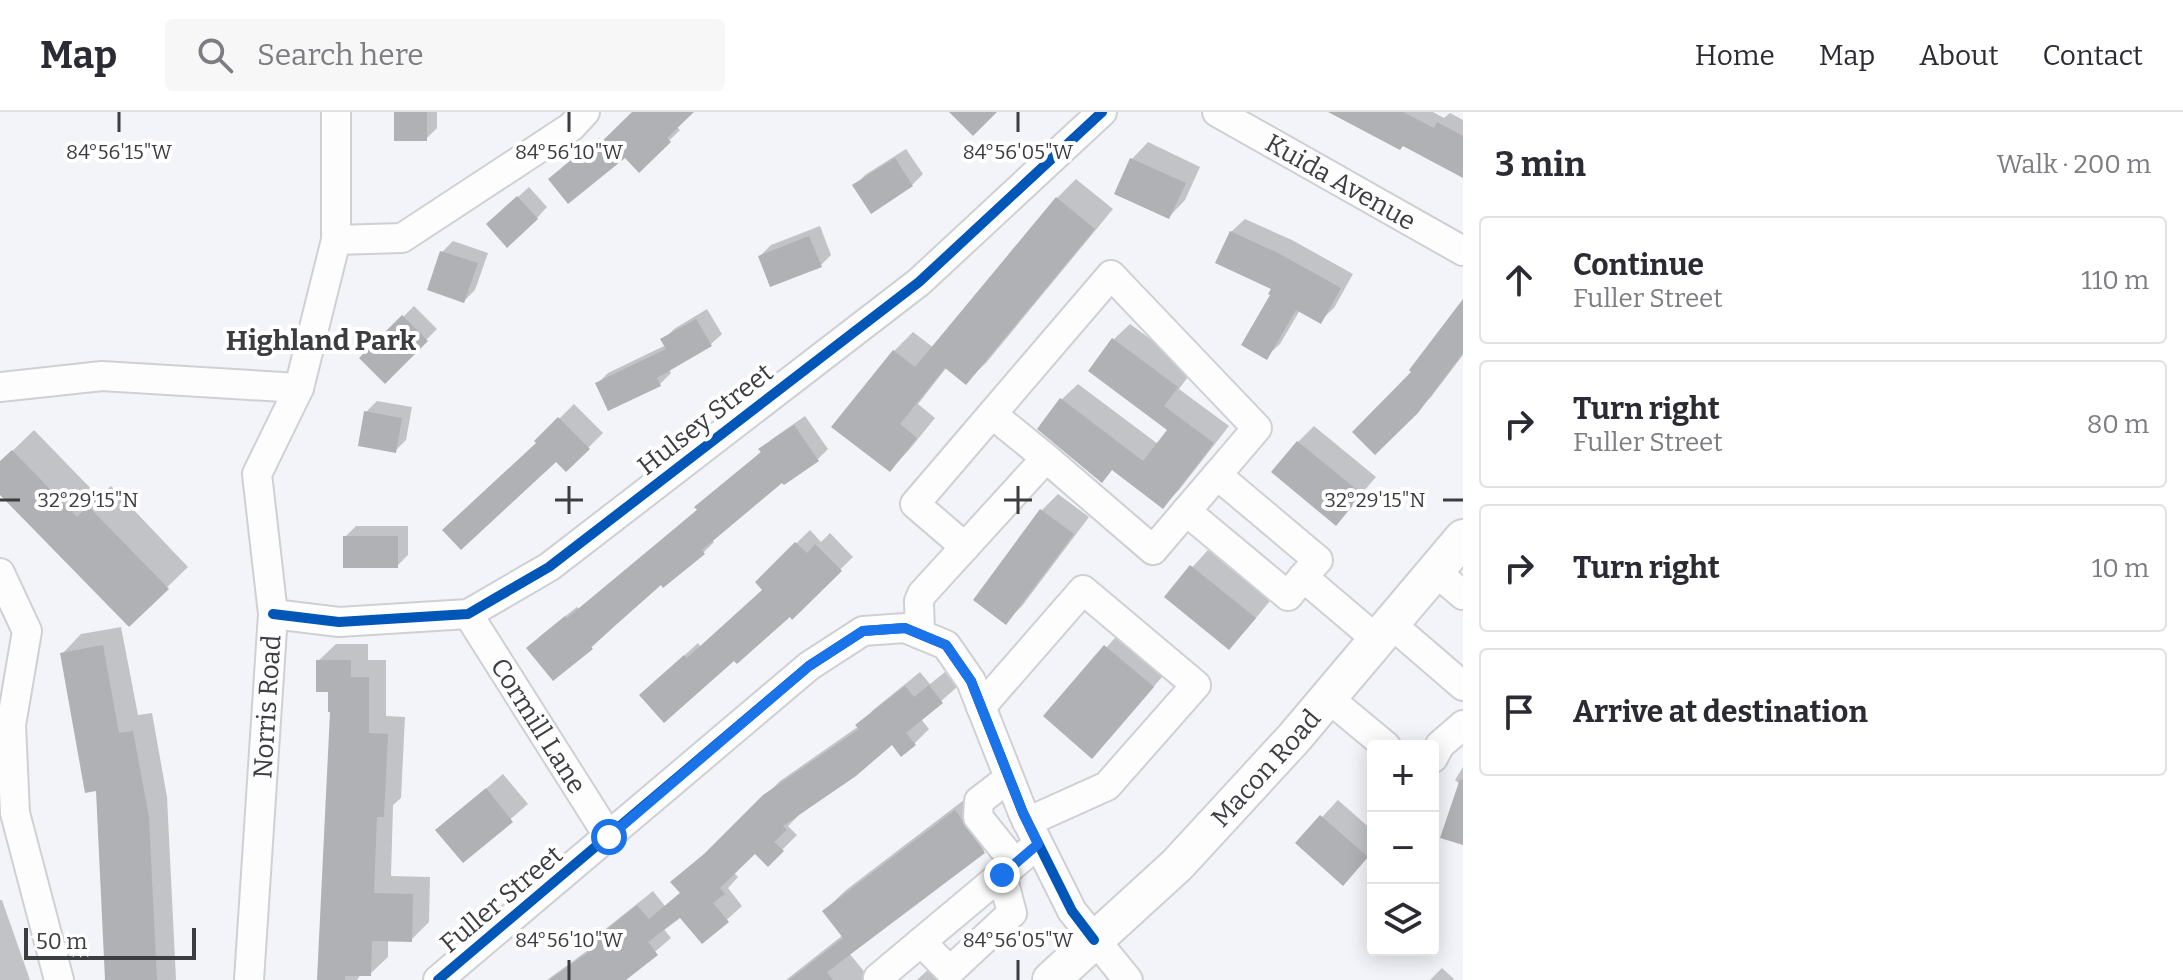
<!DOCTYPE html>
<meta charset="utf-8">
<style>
:root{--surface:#fff;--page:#f7f7f7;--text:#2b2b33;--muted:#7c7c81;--line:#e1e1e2}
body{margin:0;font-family:Bitter,serif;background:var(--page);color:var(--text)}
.controls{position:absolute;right:24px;bottom:24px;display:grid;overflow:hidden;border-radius:8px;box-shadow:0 4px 20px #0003}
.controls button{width:72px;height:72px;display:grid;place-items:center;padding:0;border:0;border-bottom:2px solid var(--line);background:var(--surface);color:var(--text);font:40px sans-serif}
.scale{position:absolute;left:24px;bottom:20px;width:172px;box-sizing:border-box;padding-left:8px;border:4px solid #3c3d40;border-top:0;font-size:22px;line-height:28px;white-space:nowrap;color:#3c3d40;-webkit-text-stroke:6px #fff;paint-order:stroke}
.stop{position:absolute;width:24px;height:24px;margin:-18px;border:6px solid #1a73e8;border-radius:50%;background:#fff}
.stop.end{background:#1a73e8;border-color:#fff;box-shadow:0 2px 8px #0008}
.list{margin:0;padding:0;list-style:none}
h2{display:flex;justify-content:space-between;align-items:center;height:104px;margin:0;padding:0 32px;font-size:34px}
h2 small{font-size:26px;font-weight:400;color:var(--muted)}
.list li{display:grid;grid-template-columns:52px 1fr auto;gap:24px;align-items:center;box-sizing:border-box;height:128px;margin:0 16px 16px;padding:0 16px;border:2px solid var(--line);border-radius:8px}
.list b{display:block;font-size:30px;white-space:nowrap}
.list p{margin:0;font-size:26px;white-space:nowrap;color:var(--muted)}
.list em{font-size:26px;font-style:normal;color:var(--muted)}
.icon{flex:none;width:44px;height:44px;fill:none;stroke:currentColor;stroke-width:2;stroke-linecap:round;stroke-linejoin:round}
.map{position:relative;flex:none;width:1463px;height:868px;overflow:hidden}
header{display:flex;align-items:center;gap:48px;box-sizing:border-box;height:112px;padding:0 40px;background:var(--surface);border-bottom:2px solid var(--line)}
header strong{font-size:38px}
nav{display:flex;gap:44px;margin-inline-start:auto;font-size:28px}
.search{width:560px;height:72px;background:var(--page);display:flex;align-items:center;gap:20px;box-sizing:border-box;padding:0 28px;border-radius:8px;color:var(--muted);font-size:30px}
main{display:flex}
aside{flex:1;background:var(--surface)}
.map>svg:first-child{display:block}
.shadow{fill:#0003}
.building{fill:#b0b1b4}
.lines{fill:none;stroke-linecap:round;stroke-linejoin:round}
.minor-casing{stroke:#cfd0d3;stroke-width:32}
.major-casing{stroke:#cfd0d3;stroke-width:40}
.minor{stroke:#fdfdfe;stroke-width:28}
.major{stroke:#fdfdfe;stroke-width:36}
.cycleway-casing{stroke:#fff;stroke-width:15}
.cycleway{stroke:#0057b8;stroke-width:10}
.route{stroke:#1a73e8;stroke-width:10}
.ticks{fill:none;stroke:#3c3d40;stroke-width:3}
.labels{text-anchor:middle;stroke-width:8;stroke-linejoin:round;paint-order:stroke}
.street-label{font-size:26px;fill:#3c3d40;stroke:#fff}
.neighbourhood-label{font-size:28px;font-weight:bold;fill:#3c3d40;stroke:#fff}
.ticks-label{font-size:20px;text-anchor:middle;fill:#3c3d40;stroke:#fff;stroke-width:8;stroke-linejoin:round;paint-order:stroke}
</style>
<header>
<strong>Map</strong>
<div class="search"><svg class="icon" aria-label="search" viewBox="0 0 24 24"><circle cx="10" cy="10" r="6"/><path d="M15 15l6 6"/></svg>Search here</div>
<nav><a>Home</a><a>Map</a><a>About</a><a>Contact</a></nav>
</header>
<main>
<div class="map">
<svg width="1463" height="868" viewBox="0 0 1463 868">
<rect width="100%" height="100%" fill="#f3f4f9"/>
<g class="shadow">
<path d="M396 0H437V16L426 27Z"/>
<path d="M635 0H691L676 14 680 18 639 58 625 43 561 56 599 26 603 31Z"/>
<path d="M1338 0H1433L1444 6 1450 1 1463 8V64Z"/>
<path d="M1148 30 1200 55 1185 88 1169 105 1116 81 1132 47Z"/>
<path d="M906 37 923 62 912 73 855 74 865 63Z"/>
<path d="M1076 67 1113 97 986 251 966 270 947 255 918 292 935 306 909 338 890 358 834 314 894 239 913 220 934 236 1057 86Z"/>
<path d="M529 75 547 95 537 106 499 102Z"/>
<path d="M1245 107 1292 128 1353 162 1334 196 1320 209 1300 198 1280 232 1266 245 1274 176 1231 120Z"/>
<path d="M820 114 831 143 820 154 760 144 771 133Z"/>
<path d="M453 129 488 141 475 178 464 189 442 140Z"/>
<path d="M1463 190V243L1431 285 1375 340 1414 260Z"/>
<path d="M414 194 437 217 385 269 362 246Z"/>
<path d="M707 197 722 222 711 232 669 257 671 261 660 272H597L608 261 666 233 663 228 674 217Z"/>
<path d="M1130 212 1193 258 1179 277 1229 314 1179 378 1163 394 1061 288 1078 272 1158 332 1170 318 1113 228Z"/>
<path d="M377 289 412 295 406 328 395 339 366 300Z"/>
<path d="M574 292 603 321 566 358 537 329Z"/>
<path d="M805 304 828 337 818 347 783 368 712 427 714 430 704 440 664 473 661 470 591 536 539 525 577 495 579 497 698 397 762 339 761 337 772 327Z"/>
<path d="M1314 314 1376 365 1336 411 1298 330Z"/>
<path d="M34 318 99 385 111 374 188 455 129 512 0 380V351Z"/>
<path d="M1058 382 1089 405 1022 494 1006 510 975 487 1042 398Z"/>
<path d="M356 414H408V443L397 454 345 425Z"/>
<path d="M810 418 821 430 830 421 853 445 792 505 790 503 734 546 655 570 698 531 701 535 765 477 757 470Z"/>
<path d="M1208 438 1270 489 1245 519 1166 484Z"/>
<path d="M121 515 138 603 152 601 167 685 176 868H107L98 677 62 542 81 522Z"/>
<path d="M1122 518 1168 558 1108 628 1046 604Z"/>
<path d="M336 532H368V548H386V604L405 605 401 686 393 693 391 764 430 765 429 810 411 828 388 827V845L370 862H361L357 868H319L332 598 330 578 318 549Z"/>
<path d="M920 560 930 572 945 560 957 575 921 607 929 617 914 632 892 630 800 702 788 714 797 723 768 752 755 739 733 760 738 765 728 776 742 794 702 830 680 803 663 816 671 826 622 868H547L591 836 588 834 603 819 653 779 665 794 681 780 688 756 722 727 780 669 859 614 873 598Z"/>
<path d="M1463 655V675L1455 668Z"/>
<path d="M503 662 528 692 463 748 438 718Z"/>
<path d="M977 678 1005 718 983 739 849 841 871 868H786L843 823 824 799 846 778Z"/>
<path d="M1338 688 1373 719V739L1359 755 1298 731Z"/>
<path d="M0 788H2L30 868H0Z"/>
<path d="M937 849 951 868H917Z"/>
<path d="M1442 856 1454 867 1453 868H1430Z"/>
</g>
<g class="building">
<rect x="394" y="0" width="33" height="29"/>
<path d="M632 0H694L667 26 671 30 639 61 625 46 568 92 548 67 587 35 591 40Z"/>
<path d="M949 0H997L973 24Z"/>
<path d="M1328 0H1403L1434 16 1437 10 1463 24V66L1403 34 1400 38Z"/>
<path d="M895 46 913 74 871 102 852 73Z"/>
<path d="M1130 46 1186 71 1169 107 1114 82Z"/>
<path d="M517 84 538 107 507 136 486 112Z"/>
<path d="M1056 85 1095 117 966 273 945 256 900 312 917 326 890 360 831 315 893 238 915 255Z"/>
<path d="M1230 119 1278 141 1341 176 1321 212 1296 198 1267 248 1241 233 1270 183 1268 182 1271 177 1215 151Z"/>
<path d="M809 124 822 155 770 175 758 144Z"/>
<path d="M440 139 478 151 464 191 427 178Z"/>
<path d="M1463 187V241L1418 301 1375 343 1352 320 1411 260 1409 258Z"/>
<path d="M402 203 428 229 385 272 359 246Z"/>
<path d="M696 207 712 234 657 266 661 274 608 299 595 271 666 237 660 227Z"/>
<path d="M1112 226 1178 275 1164 294 1214 331 1163 397 1112 358 1102 371 1037 317 1060 286 1143 349 1167 318 1088 259Z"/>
<path d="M364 299 402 306 396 341 358 334Z"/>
<path d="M558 305 590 337 566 360 556 350 461 438 442 418 536 331 534 329Z"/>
<path d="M794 313 819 349 784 373 782 371 702 438 705 442 663 476 661 473 591 535 593 537 553 569 526 536 565 504 567 506 697 398 694 395 761 340 758 337Z"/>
<path d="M1297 329 1362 382 1336 414 1271 360Z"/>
<path d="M12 338 77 405 88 394 169 477 129 515 0 383V349Z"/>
<path d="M1040 397 1074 422 1006 513 973 488Z"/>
<rect x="343" y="424" width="55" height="32"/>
<path d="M795 430 807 441 815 432 842 459 792 508 790 505 737 552 734 549 664 611 639 583 684 543 687 546 762 478 755 470Z"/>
<path d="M1190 453 1256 506 1229 538 1164 485Z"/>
<path d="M103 533 119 621 133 619 149 705 157 868H105L96 679 85 681 60 541Z"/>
<path d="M1104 533 1154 575 1092 647 1043 604Z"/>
<path d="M316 548H351V565H369V621L388 622 384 705H377L374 781 413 782 412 830 372 829 371 864H345V868H317L330 600H328V580H316Z"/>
<path d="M929 573 943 591 906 621 916 633 901 645 892 633 856 664 783 714 787 718 774 730 784 739 768 755 755 742 720 776 725 782 713 791 729 810 702 832 680 806 648 830 658 843 626 868H549L590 839 586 834 637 793 649 807 680 781 670 770 704 742 763 683 859 617 855 613 905 574 914 585Z"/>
<path d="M1460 667 1463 668V733L1440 726Z"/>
<path d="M486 676 513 710 463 751 435 718Z"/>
<path d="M955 698 985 741 827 860 833 868H789L843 826 822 799Z"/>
<path d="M1320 703 1368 745 1343 774 1295 731Z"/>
</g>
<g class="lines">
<g class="minor-casing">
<g id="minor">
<path id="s1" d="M1217 0 1463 139"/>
<path d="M336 128 402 126 571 15 585 0"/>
<path d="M0 275 102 264 299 276"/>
<path d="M1046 346 1153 438 1217 363"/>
<path d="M1186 399 1288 484 1303 465"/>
<path d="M965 435 915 392 992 302"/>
<path d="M1435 459 1463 483"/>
<path d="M0 461 27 519 11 613 15 701 59 868"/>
<path d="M273 502 339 510 468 502 549 455 919 170 1102 0"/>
<path id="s2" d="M468 502 609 725"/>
<path d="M1390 511 1463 574"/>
<path d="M920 522 919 489 922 482 1046 346 992 302 1111 163 1257 316 1217 363 1318 448 1303 465 1376 527"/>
<path d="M1327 585 1386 634"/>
<path d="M981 595 1083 478 1196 573 1107 674 1027 710"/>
<path d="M1433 646 1440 633 1463 613"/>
<path d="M1009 666 979 689 978 705 1015 751"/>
<path d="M921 830 950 859 1012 801 1002 763"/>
<path d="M878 866 1038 732"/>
<path id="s3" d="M249 868 273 502 257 362 299 276 336 128V0"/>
<path d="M438 868 809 554 863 519 905 516 946 533 971 569 1023 701 1072 799 1128 868"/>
</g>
</g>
<g class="major-casing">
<g id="major">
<path id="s4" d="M1051 868 1177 753 1294 626 1463 426"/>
</g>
</g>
<use href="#minor" class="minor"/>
<use href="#major" class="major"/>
<g class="cycleway-casing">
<g id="cycleway">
<path d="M273 502 339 510 468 502 549 455 919 170 1102 0"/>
<path d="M438 868 809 554 863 519 905 516 946 533 971 569 1023 701 1072 799 1094 828"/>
</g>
</g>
<use href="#cycleway" class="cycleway"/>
</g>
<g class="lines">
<path class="route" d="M609 725 809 554 863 519 905 516 946 533 971 569 1023 701 1038 732 1002 763"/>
</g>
<path class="ticks" d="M119 0V20M569 0V20M1018 0V20M569 374V402M1018 374V402M0 388H20M555 388H583M1004 388H1032M1443 388H1463M569 848V868M1018 848V868"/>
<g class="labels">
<g class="street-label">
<text dy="9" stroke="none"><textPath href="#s1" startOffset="142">Kuida Avenue</textPath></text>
<text transform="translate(705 307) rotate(-38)" y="9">Hulsey Street</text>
<text dy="9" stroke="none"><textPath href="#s3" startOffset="274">Norris Road</textPath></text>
<text dy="9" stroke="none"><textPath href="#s2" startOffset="132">Cormill Lane</textPath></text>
<text dy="9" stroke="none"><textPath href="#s4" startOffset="302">Macon Road</textPath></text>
<text transform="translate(501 787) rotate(-40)" y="9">Fuller Street</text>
</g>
<g class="neighbourhood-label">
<text x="321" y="238">Highland Park</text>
</g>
</g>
<g class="ticks-label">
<text x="119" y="47">84°56'15"W</text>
<text x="569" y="47">84°56'10"W</text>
<text x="1018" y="47">84°56'05"W</text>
<text x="88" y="395">32°29'15"N</text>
<text x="1375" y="395">32°29'15"N</text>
<text x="569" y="835">84°56'10"W</text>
<text x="1018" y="835">84°56'05"W</text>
</g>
</svg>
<div class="controls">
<button>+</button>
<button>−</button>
<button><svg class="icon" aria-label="layers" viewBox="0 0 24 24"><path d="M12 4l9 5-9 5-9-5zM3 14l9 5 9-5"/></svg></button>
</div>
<div class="scale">50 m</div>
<div class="stop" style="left:609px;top:725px"></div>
<div class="stop end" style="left:1002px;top:763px"></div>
</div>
<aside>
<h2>3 min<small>Walk · 200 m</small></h2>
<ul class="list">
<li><svg class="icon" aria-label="ahead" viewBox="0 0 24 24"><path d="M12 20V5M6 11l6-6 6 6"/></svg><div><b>Continue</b><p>Fuller Street</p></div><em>110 m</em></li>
<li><svg class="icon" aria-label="right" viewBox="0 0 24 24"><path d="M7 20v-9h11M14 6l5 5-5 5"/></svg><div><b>Turn right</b><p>Fuller Street</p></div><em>80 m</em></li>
<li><svg class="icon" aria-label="right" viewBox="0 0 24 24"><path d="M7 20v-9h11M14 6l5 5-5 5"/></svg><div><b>Turn right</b></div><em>10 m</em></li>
<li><svg class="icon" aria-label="arrive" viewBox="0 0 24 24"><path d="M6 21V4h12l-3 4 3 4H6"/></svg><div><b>Arrive at destination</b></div></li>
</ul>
</aside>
</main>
